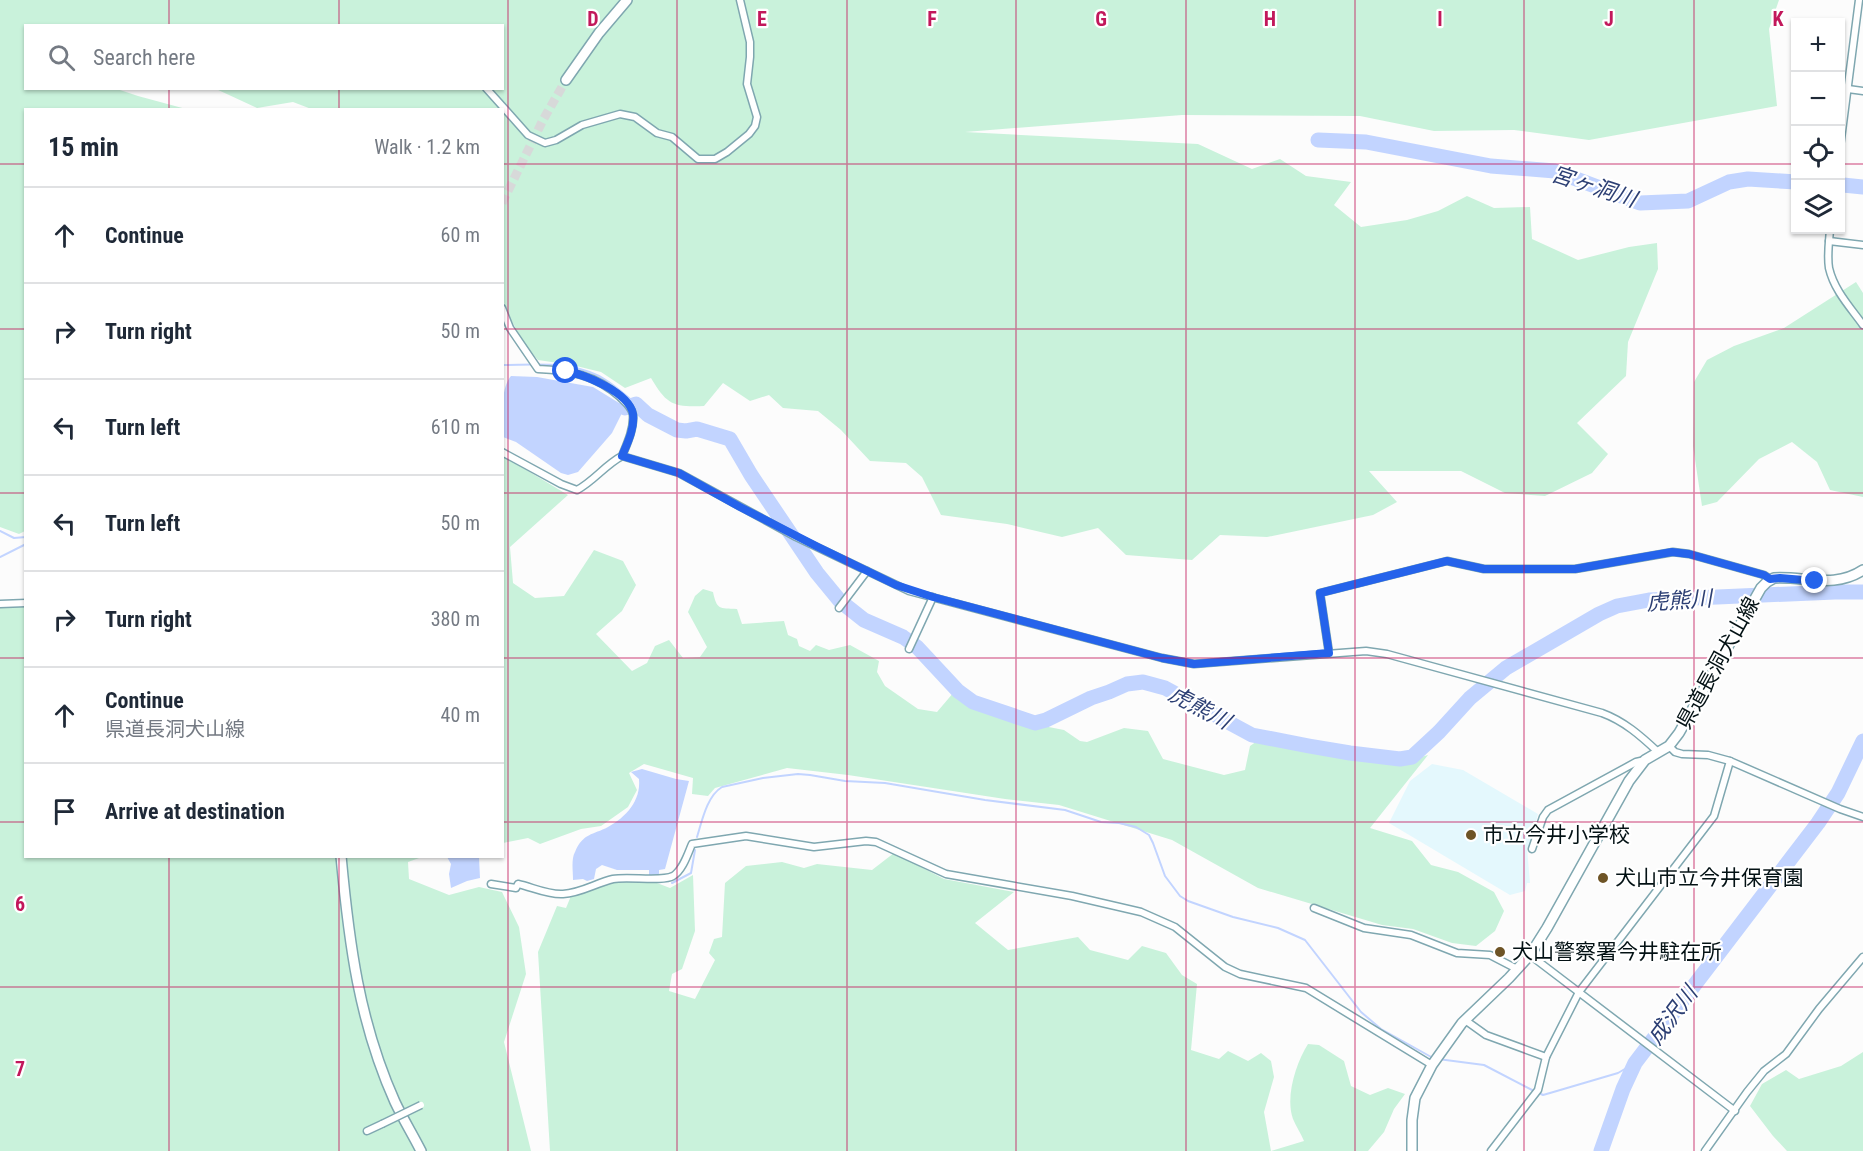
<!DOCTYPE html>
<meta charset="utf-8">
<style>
:root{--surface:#fff;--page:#f6f6f7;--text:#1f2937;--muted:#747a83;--line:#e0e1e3}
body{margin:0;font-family:"Roboto Condensed","Noto Sans JP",sans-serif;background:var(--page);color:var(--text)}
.controls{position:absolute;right:18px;top:18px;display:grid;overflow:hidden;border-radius:0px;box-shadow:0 2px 4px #0004}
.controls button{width:54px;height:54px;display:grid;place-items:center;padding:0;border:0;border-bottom:2px solid var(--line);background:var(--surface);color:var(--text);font:30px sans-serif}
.stop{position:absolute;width:18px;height:18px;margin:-14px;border:4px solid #2563eb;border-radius:50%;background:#fff}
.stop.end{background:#2563eb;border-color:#fff;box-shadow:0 2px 6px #0008}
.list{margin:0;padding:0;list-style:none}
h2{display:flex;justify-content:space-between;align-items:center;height:78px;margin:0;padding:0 24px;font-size:26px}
h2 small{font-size:20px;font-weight:400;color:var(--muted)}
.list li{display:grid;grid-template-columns:39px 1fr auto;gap:18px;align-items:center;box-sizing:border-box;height:96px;padding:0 24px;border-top:2px solid var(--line)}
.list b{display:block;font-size:22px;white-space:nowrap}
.list p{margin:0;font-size:20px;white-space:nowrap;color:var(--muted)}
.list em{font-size:20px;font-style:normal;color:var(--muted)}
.icon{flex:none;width:33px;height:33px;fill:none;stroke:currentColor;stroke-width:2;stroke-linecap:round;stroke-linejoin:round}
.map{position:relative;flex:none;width:1863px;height:1151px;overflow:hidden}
.search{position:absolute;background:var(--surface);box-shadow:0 2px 4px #0004;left:24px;top:24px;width:480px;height:66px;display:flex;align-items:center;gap:15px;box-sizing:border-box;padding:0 21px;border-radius:0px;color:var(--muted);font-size:22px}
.panel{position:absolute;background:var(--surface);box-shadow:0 2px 4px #0004;left:24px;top:108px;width:480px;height:750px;border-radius:0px}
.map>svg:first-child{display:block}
.built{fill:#e4f8fd}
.green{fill:#c9f2db}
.water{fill:#c2d4ff}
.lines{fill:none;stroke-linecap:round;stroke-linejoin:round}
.stream{stroke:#c2d4ff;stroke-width:2}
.river{stroke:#c2d4ff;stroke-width:15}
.secondary-tunnel{stroke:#d7d9d9;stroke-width:9;stroke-dasharray:9 4.5;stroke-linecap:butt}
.street-casing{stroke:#7fa7b0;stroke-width:9}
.secondary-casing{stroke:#7fa7b0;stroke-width:12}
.street{stroke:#fff;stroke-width:6}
.secondary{stroke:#fff;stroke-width:9}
.street-bridge-casing{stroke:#7fa7b0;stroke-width:9;stroke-linecap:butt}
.street-bridge{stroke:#fff;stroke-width:6}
.route{stroke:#2563eb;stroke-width:8}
.grid{fill:none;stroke:#c2185b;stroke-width:1.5;stroke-opacity:0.55}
.poi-dot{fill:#6e5426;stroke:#fff;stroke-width:2}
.labels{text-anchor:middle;stroke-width:4.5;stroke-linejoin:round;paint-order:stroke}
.street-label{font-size:21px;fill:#031114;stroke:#fff}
.poi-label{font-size:21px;fill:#031114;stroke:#fff;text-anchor:start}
.water-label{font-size:22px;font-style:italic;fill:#2c3f74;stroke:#fff}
.grid-label{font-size:20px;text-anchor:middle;font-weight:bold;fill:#c2185b;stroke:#fff;stroke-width:4.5;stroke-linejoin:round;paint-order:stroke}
</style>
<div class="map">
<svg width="1863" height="1151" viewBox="0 0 1863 1151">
<rect width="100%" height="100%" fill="#fcfcfc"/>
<path class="built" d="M1432 764 1463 770 1538 814 1530 846 1527 848 1530 883H1527L1525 891 1510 895 1389 823 1410 781Z"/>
<g class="green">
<path d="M0 0H1779L1769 29 1777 106 1589 140 1514 130 1434 131 1360 116 1182 115 965 132 1198 144 1252 169 1280 159 1306 176 1351 182 1334 205 1361 227 1407 220 1438 211 1467 196 1494 208 1530 207 1532 239 1578 260 1629 247 1657 243 1658 269 1628 342 1626 376 1577 423 1608 454 1592 473 1545 496 1505 493 1461 471H1369L1397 502 1373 515 1267 537 1220 535 1192 560 1126 555 1098 528 1062 537 1007 524 941 515 922 477 906 463 870 461 841 430 818 411 783 408 769 395 750 401 723 383 704 406C673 407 667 405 651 378L625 388 601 372 572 365 538 360 524 344 505 308 503 297 502 110H314L293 102 257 108 216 89 502 88V26H26V88L117 89 138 96 186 109 26 110 25 531 19 534 0 527Z"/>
<path d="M1856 282 1863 293V497L1830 490 1817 462 1792 442 1759 459 1717 502 1702 506 1693 446 1694 382 1707 360 1734 346 1784 328Z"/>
<path d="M503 456 568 495 510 547 513 583 535 598 564 596 594 550 623 561 636 585 622 611 596 634 632 671 647 663 655 646 669 640 683 658 700 657 707 647 688 612 695 596 703 589 713 592C717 610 719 608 737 609L742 624 784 621 788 635 797 639 799 646 810 651 816 645 829 650 850 645 879 661 877 672 885 686 918 709 937 712 954 692 969 703 1023 722 1064 730 1080 741 1087 742 1124 728 1148 731 1163 759 1224 775 1245 770 1250 746 1260 739 1336 753 1404 762 1428 755 1370 828 1412 841 1431 865 1458 872 1494 892 1504 911 1495 931 1476 946 1452 943 1413 929 1382 925 1258 888 1172 840 1059 805 1005 799 848 775 787 768 715 788 708 796 692 794 693 778 644 764 629 773 637 790 628 807 601 826 581 829 540 844 528 838 503 843Z"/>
<path d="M25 606 26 856 422 857 408 862 409 879 449 895 479 887 502 892 519 927 526 974 504 1042 531 1151H0V607Z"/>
<path d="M894 853 944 879 1014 892 975 923 1008 950 1078 937 1090 950 1128 960 1142 946 1166 953 1182 975 1197 984 1191 1050 1219 1059 1228 1051 1248 1061 1261 1053 1271 1061 1274 1077 1264 1112 1271 1151 1304 1141C1301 1134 1296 1126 1293 1119 1285 1097 1296 1063 1308 1044L1319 1045 1344 1061 1351 1086 1370 1095 1388 1088 1405 1094 1394 1109 1384 1132 1368 1151H550L538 952 557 906 566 908 571 896 612 883 649 880 670 888 693 875 695 931 682 969 672 974 669 991 695 999 715 960 709 953 714 939 722 937 725 883 746 866 782 862 804 868 817 864 872 870Z"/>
<path d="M1863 1052V1151H1787L1773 1136 1750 1106 1762 1084 1786 1070 1799 1079 1841 1066Z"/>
</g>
<g class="water">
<path d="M511 376 537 377 593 387 624 406 626 411H623L612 433 578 472 568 475 561 473 516 442 503 437C502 421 500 388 511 376Z"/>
<path d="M642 769 676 779 689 781 665 869 659 870V876L649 875V870H617L602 865 596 869 594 879 587 881 583 879 573 880C573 871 571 859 575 852 583 833 593 835 608 827 626 817 641 801 639 779L631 772Z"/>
<path d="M447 857H479L480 878 467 881 451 888 449 874 451 864Z"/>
</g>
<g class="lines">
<g class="stream">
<path d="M502 365C535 365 569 361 599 376 612 383 624 394 636 404"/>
<path d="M0 531 14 538 26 537"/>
<path d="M0 557 26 544"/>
<path d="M697 837C702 821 707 796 722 787L763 778 798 774 810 775 845 781 885 783 985 800 1065 810 1101 822 1119 823 1136 827 1149 835 1153 843 1165 876 1180 896 1188 901 1233 917 1278 928 1305 940 1361 1012 1381 1029 1433 1058"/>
<path d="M672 883 691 873 695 850"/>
<path d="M1438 1059 1484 1065 1534 1091"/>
<path d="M1539 1093 1543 1095 1550 1093 1618 1073 1635 1063"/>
</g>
<g class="river">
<path d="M1318 140 1366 142 1491 166 1555 171 1640 203 1688 201 1729 182 1748 179 1796 182"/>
<path d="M1843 185 1863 187"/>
<path d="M625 408 636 404 648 415 677 430 686 431 697 429 730 439 751 475 817 573 840 601 864 620 903 637 917 647 958 691 973 702 1035 723 1046 720 1091 698 1109 692 1127 684 1143 682 1165 688 1252 735 1309 746 1350 753 1400 759 1412 757 1439 732 1470 698 1506 668 1599 614 1617 606 1649 600 1835 592H1863"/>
<path d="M1601 1151 1623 1089 1635 1063 1818 823 1838 793 1863 741"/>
</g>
<path class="secondary-tunnel" d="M502 203 543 120 566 80"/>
<g class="street-casing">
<g id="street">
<path d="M486 88 528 135 545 143 556 140 582 125 620 114 635 117 657 133 672 137 698 159H715L727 152 749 134 755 126 757 117 747 84 750 57V42L740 0"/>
<path d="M1848 89 1863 91"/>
<path d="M1840 147 1859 0"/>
<path d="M1830 230C1829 242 1827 256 1829 268 1834 290 1850 307 1863 325"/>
<path d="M1829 241 1863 245"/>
<path d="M502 308 510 328 538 369C569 370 596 375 620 397 625 402 632 407 633 415 634 429 627 444 622 456 605 465 594 481 577 490L561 484 502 452"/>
<path d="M622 456 679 473 796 537 909 591 1162 658 1194 664 1366 651 1387 654 1602 713C1624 721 1641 736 1658 752"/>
<path d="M0 604 26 603"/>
<path d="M839 608 867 571"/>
<path d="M909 649 933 597"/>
<path d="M1329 653 1320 593 1447 561 1484 569H1575L1673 552 1689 554 1764 575 1770 579"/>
<path d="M1669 746 1675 752 1682 754 1708 755 1730 761 1840 809 1863 817"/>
<path d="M1532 849 1543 817 1548 810 1636 762 1645 760"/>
<path d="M491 884 516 888 518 884C532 887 548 895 563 894 581 893 596 883 613 879 628 876 662 882 673 876 683 870 688 853 692 844L746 836 814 847 866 841 876 842 946 874 1072 896 1141 912 1175 927 1225 967 1240 974 1306 988 1432 1065"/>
<path d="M1314 908 1364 928 1411 935 1457 953 1490 955 1517 969"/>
<path d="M1530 955 1735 1111"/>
<path d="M1465 1020 1486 1035 1546 1057"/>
<path d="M367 1131 382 1124"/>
<path d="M1491 1151 1538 1090 1546 1057 1579 992 1714 816 1730 761"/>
<path d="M1705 1151 1747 1092 1764 1071 1786 1054 1819 1009 1863 957"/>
</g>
</g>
<g class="secondary-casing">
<g id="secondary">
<path d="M566 80 599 33 627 0"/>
<path d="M341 856C349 943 359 1022 395 1102 403 1119 413 1135 421 1151"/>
<path d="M1412 1151V1120L1415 1098 1432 1065 1462 1023 1509 978 1530 955 1547 928 1629 781 1645 760 1669 746 1679 733 1761 588 1767 582 1774 578C1805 576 1835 589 1863 570"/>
</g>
</g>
<use href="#street" class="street"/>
<use href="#secondary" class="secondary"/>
<g class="street-bridge-casing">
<path id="street-bridge" d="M382 1124 421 1105"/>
</g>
<use href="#street-bridge" class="street-bridge"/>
</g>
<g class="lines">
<path class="route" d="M566 371C585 375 629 392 633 414 635 428 627 444 622 456L679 473 740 507 818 547 896 585 933 597 1162 658 1194 664 1329 653 1320 593 1447 561 1484 569H1575L1672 552 1689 554 1764 575 1770 579 1780 578 1815 581"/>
</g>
<path class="grid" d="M169 0V26M339 0V26M508 0V1151M677 0V1151M847 0V1151M1016 0V1151M1186 0V1151M1355 0V1151M1524 0V1151M1694 0V1151M169 88V110M339 88V110M0 164H26M502 164H1796M1840 164H1863M0 329H26M502 329H1863M0 493H26M502 493H1863M0 658H26M502 658H1863M0 822H26M502 822H1863M169 856V1151M339 856V1151M0 987H1863"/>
<g class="poi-dot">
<circle cx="1471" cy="835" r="6"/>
<circle cx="1603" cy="878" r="6"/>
<circle cx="1500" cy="952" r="6"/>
</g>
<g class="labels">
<g class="street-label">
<text transform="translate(1718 663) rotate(-61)" y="7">県道長洞犬山線</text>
</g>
<g class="poi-label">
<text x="1483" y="842">市立今井小学校</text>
<text x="1615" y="885">犬山市立今井保育園</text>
<text x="1512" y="959">犬山警察署今井駐在所</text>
</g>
<g class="water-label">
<text transform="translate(1594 186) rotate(18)" y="8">宮ヶ洞川</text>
<text transform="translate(1679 600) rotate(-4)" y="8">虎熊川</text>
<text transform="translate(1200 707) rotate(28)" y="8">虎熊川</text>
<text transform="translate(1672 1015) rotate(-53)" y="8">成沢川</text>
</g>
</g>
<g class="grid-label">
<text x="593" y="26">D</text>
<text x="762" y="26">E</text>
<text x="932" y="26">F</text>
<text x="1101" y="26">G</text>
<text x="1270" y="26">H</text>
<text x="1440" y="26">I</text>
<text x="1609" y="26">J</text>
<text x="1778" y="26">K</text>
<text x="20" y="911">6</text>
<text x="20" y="1076">7</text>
</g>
</svg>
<div class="controls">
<button>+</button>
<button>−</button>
<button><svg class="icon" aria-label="locate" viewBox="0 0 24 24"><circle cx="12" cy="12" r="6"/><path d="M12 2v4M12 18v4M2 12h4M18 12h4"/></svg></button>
<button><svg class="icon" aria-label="layers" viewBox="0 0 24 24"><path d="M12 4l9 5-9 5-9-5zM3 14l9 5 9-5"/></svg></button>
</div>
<div class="stop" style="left:566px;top:371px"></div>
<div class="stop end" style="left:1815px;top:581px"></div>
<div class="search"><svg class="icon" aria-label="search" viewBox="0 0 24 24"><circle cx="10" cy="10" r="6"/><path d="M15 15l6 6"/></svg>Search here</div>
<section class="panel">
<h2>15 min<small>Walk · 1.2 km</small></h2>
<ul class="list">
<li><svg class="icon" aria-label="ahead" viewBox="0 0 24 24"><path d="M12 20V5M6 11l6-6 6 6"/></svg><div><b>Continue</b></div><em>60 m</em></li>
<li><svg class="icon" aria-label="right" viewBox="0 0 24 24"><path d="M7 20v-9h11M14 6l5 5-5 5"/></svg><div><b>Turn right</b></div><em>50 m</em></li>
<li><svg class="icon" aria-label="left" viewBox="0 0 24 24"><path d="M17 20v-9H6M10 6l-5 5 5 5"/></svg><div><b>Turn left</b></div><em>610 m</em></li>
<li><svg class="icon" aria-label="left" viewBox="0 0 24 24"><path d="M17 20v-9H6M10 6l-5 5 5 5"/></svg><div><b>Turn left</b></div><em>50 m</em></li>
<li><svg class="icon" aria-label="right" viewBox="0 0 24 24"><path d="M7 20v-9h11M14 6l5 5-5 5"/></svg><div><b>Turn right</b></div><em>380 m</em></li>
<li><svg class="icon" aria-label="ahead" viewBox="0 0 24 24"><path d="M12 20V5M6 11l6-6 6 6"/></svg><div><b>Continue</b><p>県道長洞犬山線</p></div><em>40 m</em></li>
<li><svg class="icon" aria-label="arrive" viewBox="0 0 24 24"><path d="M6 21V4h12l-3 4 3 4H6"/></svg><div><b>Arrive at destination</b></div></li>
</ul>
</section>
</div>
